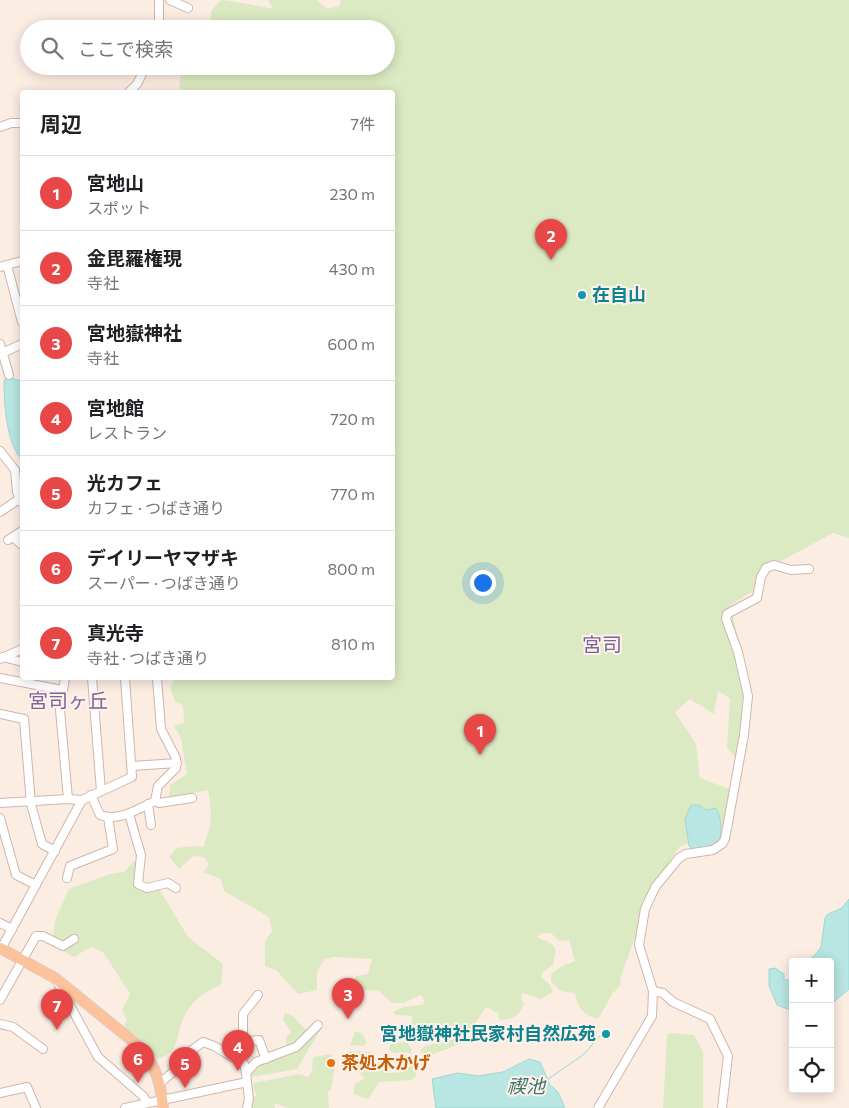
<!DOCTYPE html>
<html lang="ja">
<meta charset="utf-8">
<style>
:root{--surface:#fff;--page:#f2f2f2;--text:#202124;--muted:#757577;--line:#e0e0e0;--accent:#e84747}
body{margin:0;font-family:Commissioner,"Noto Sans JP",sans-serif;background:var(--page);color:var(--text)}
.controls{position:absolute;right:15px;bottom:15px;display:grid;overflow:hidden;border-radius:5px;box-shadow:0 2px 12px #0003}
.controls button{width:45px;height:45px;display:grid;place-items:center;padding:0;border:0;border-bottom:1px solid var(--line);background:var(--surface);color:var(--text);font:25px sans-serif}
.you{position:absolute;left:482px;top:582px;width:18px;height:18px;margin:-12px;border:4px solid #fff;border-radius:50%;background:#1a73e8;box-shadow:0 0 0 8px #1a73e833}
.badge{display:grid;place-items:center;width:32px;height:32px;border-radius:50%;background:var(--accent);color:#fff;font-size:16px;font-weight:700}
.pin{position:absolute;translate:-50% -41px;filter:drop-shadow(0 1px 2px #0008)}
.pin::after{content:'';position:absolute;top:26px;width:18px;height:15px;background:inherit;clip-path:polygon(0 0,100% 0,50% 100%)}
.list{margin:0;padding:0;list-style:none}
h2{display:flex;justify-content:space-between;align-items:center;height:65px;margin:0;padding:0 20px;font-size:21px}
h2 small{font-size:16px;font-weight:400;color:var(--muted)}
.list li{display:grid;grid-template-columns:32px 1fr auto;gap:15px;align-items:center;box-sizing:border-box;height:75px;padding:0 20px;border-top:1px solid var(--line)}
.list b{display:block;font-size:19px;white-space:nowrap}
.list p{margin:0;font-size:16px;white-space:nowrap;color:var(--muted)}
.list em{font-size:16px;font-style:normal;color:var(--muted)}
.icon{flex:none;width:28px;height:28px;fill:none;stroke:currentColor;stroke-width:2;stroke-linecap:round;stroke-linejoin:round}
.map{position:relative;flex:none;width:849px;height:1108px;overflow:hidden}
.search{position:absolute;background:var(--surface);box-shadow:0 2px 12px #0003;left:20px;top:20px;width:375px;height:55px;display:flex;align-items:center;gap:12px;box-sizing:border-box;padding:0 18px;border-radius:28px;color:var(--muted);font-size:19px}
.panel{position:absolute;background:var(--surface);box-shadow:0 2px 12px #0003;left:20px;top:90px;width:375px;height:590px;border-radius:5px}
.map>svg:first-child{display:block}
.green{fill:#dbeac2}
.water{fill:#b8e6e2;stroke:#9ed8d4}
.lines{fill:none;stroke-linecap:round;stroke-linejoin:round}
.stream{stroke:#9ed8d4;stroke-width:1}
.minor-casing{stroke:#d0b5ad;stroke-width:10}
.major-casing{stroke:#d8cecc;stroke-width:12}
.minor{stroke:#fff;stroke-width:8}
.major{stroke:#fcc29b;stroke-width:10}
.culture-dot{fill:#0f9aa8;stroke:#fff2ea;stroke-width:2}
.food-dot{fill:#e8710a;stroke:#fff2ea;stroke-width:2}
.labels{text-anchor:middle;stroke-width:4;stroke-linejoin:round;paint-order:stroke}
.culture-label{font-size:18px;font-weight:bold;fill:#0d838f;stroke:#fff2ea;text-anchor:start}
.food-label{font-size:18px;font-weight:bold;fill:#c56008;stroke:#fff2ea;text-anchor:start}
.water-label{font-size:19px;font-style:italic;fill:#3a7470;stroke:#fff2ea}
.quarter-label{font-size:20px;fill:#7b6499;stroke:#fff2ea}
</style>
<div class="map">
<svg width="849" height="1108" viewBox="0 0 849 1108">
<rect width="100%" height="100%" fill="#fcede3"/>
<g class="green">
<path d="M221 0C239 1 255 7 273 8L268 0H317L327 9 339 6 341 0H849V538L833 533 774 565 756 589 731 605 738 641 747 714 738 762 727 747 730 698 718 691 714 714 690 699 675 712 696 744 700 778 732 790 724 829 679 847 654 885 620 979 621 985 613 993 598 1019C583 1015 578 1008 575 993L560 991 551 981V974L562 966 575 961 569 940 559 941 551 933H542L537 937 552 944 556 950 553 965 543 972 541 977 550 985 553 992 541 999 522 993 521 999 524 1004C520 1015 511 1022 499 1019L498 1013 486 1007 472 1028 462 1032 415 1033 411 1030 412 1016 396 1015 393 1012 403 1007 422 1005 425 1002 421 995 403 1003H392L379 991 359 989 354 981 356 976 368 974 372 959 334 957 325 959 317 971V990L298 994 276 970 265 966V941L272 931 269 917 224 891 221 879 203 872 209 865 204 857 193 856 179 869 169 857 176 848 195 846 203 847C213 824 212 814 208 790L169 798 170 785 187 774 181 738 174 726 184 723 183 705 175 702 170 687 175 678H392V92H195L179 89 182 66H386V29H206L211 24V11Z"/>
<path d="M134 861 139 869V889H159L188 937 223 964 221 985C206 991 194 999 186 1013 174 1033 182 1053 157 1059L145 1043 124 1026 127 1020 122 1010 130 994 103 952 91 947 74 957 52 945 55 920 69 889 110 874 124 872Z"/>
<path d="M285 1012 294 1017 305 1029 321 1027V1029L297 1069 252 1077 251 1071C263 1061 271 1051 286 1049V1038L291 1032 283 1020Z"/>
<path d="M355 1032 362 1033 367 1043 363 1046 350 1045Z"/>
<path d="M469 1032C463 1046 442 1050 429 1056L420 1051 425 1046 451 1040Z"/>
<path d="M671 1033 694 1035 703 1051V1108H663L667 1035Z"/>
<path d="M403 1042 407 1043 412 1049 411 1053H394L389 1050 390 1044Z"/>
<path d="M349 1051 371 1052 388 1073 406 1072V1059H409L415 1067 416 1076 411 1080 379 1082 368 1099 354 1094V1085L365 1078 347 1062 345 1059Z"/>
<path d="M331 1054 335 1065 331 1089 328 1092 329 1108H289L274 1103 275 1108H252L253 1099 257 1094 253 1089 254 1083 299 1074 308 1077 312 1071 313 1057Z"/>
</g>
<g class="water">
<path d="M7 377 22 381V460C6 443 4 403 4 381Z"/>
<path d="M691 805H699L706 810 716 808C722 819 721 829 720 841L715 846 694 850 689 846 685 819Z"/>
<path d="M849 899V989L830 1005V962H806L815 955 821 947 825 918 828 914 842 908Z"/>
<path d="M775 968 784 974V980H793V1011L777 1005 769 986V969Z"/>
<path d="M529 1059 540 1062 550 1085 558 1092 565 1108H436L432 1079 458 1073 478 1076 503 1072Z"/>
</g>
<g class="lines">
<g class="stream">
<path d="M17 466 22 469"/>
<path d="M548 1079 583 1055 600 1036"/>
</g>
<g class="minor-casing">
<g id="minor">
<path d="M159 0V29"/>
<path d="M170 0 188 8"/>
<path d="M129 92 137 84 146 66"/>
<path d="M0 127 11 123H22"/>
<path d="M7 265 22 322"/>
<path d="M0 267 22 261"/>
<path d="M0 344 9 375"/>
<path d="M0 354 22 344"/>
<path d="M0 451 15 470 17 492 22 503"/>
<path d="M0 512 22 497"/>
<path d="M13 537 22 545"/>
<path d="M8 540 22 531"/>
<path d="M3 657 22 662"/>
<path d="M0 659 22 649"/>
<path d="M0 678 62 690"/>
<path d="M65 678 60 710 68 799"/>
<path d="M92 678 101 791"/>
<path d="M0 714 24 719 31 804 42 844 55 851"/>
<path d="M132 766 177 763"/>
<path d="M91 795 100 815C119 822 138 809 155 801L158 786 176 768V758L161 729 157 678"/>
<path d="M155 801 159 803 192 798"/>
<path d="M0 803 68 799 82 800"/>
<path d="M148 804 151 825"/>
<path d="M129 814 141 855 138 884 147 888 168 883 176 888"/>
<path d="M0 818 16 875 36 885"/>
<path d="M67 878 70 866 113 849 108 817"/>
<path d="M0 923 12 929"/>
<path d="M1 949 82 800 132 777 125 678"/>
<path d="M58 983 98 1057 143 1096 148 1103"/>
<path d="M653 991 663 993 673 1002 710 1019 728 1056 722 1108"/>
<path d="M0 1000 36 936H43L63 946 74 939"/>
<path d="M0 1024 13 1027 43 1049"/>
<path d="M243 1042V1014L258 995"/>
<path d="M227 1053 241 1042 259 1040 266 1059"/>
<path d="M160 1083 173 1072 181 1058 203 1042 214 1046 244 1064 246 1073"/>
<path d="M0 1093 27 1087 36 1108"/>
<path d="M125 1108 247 1082"/>
<path d="M247 1108 249 1099 246 1073 256 1062 296 1047 318 1025"/>
<path d="M598 1108 652 1016 653 991 639 945 645 909 651 896 656 886 679 858 686 854 713 850 722 844 725 839 744 735 748 696 738 652 726 619 727 614 757 598 761 577 766 568 774 565 791 570 809 569"/>
</g>
</g>
<g class="major-casing">
<path id="major" d="M0 948 55 978 140 1047C156 1066 161 1084 163 1108"/>
</g>
<use href="#minor" class="minor"/>
<use href="#major" class="major"/>
</g>
<g class="culture-dot">
<circle cx="582" cy="295" r="5"/>
<circle cx="606" cy="1034" r="5"/>
</g>
<circle class="food-dot" cx="331" cy="1063" r="5"/>
<g class="labels">
<g class="culture-label">
<text x="592" y="301">在自山</text>
<text x="596" y="1040" text-anchor="end">宮地嶽神社民家村自然広苑</text>
</g>
<g class="food-label">
<text x="341" y="1069">茶処木かげ</text>
</g>
<g class="water-label">
<text x="526" y="1093">禊池</text>
</g>
<g class="quarter-label">
<text x="602" y="652">宮司</text>
<text x="68" y="708">宮司ヶ丘</text>
</g>
</g>
</svg>
<div class="controls">
<button>+</button>
<button>−</button>
<button><svg class="icon" aria-label="locate" viewBox="0 0 24 24"><circle cx="12" cy="12" r="6"/><path d="M12 2v4M12 18v4M2 12h4M18 12h4"/></svg></button>
</div>
<div class="you"></div>
<div class="pin badge" style="left:480px;top:755px">1</div>
<div class="pin badge" style="left:551px;top:260px">2</div>
<div class="pin badge" style="left:348px;top:1019px">3</div>
<div class="pin badge" style="left:238px;top:1071px">4</div>
<div class="pin badge" style="left:185px;top:1088px">5</div>
<div class="pin badge" style="left:138px;top:1083px">6</div>
<div class="pin badge" style="left:57px;top:1030px">7</div>
<div class="search"><svg class="icon" aria-label="search" viewBox="0 0 24 24"><circle cx="10" cy="10" r="6"/><path d="M15 15l6 6"/></svg>ここで検索</div>
<section class="panel">
<h2>周辺<small>7件</small></h2>
<ul class="list">
<li><span class="badge">1</span><div><b>宮地山</b><p>スポット</p></div><em>230 m</em></li>
<li><span class="badge">2</span><div><b>金毘羅権現</b><p>寺社</p></div><em>430 m</em></li>
<li><span class="badge">3</span><div><b>宮地嶽神社</b><p>寺社</p></div><em>600 m</em></li>
<li><span class="badge">4</span><div><b>宮地館</b><p>レストラン</p></div><em>720 m</em></li>
<li><span class="badge">5</span><div><b>光カフェ</b><p>カフェ · つばき通り</p></div><em>770 m</em></li>
<li><span class="badge">6</span><div><b>デイリーヤマザキ</b><p>スーパー · つばき通り</p></div><em>800 m</em></li>
<li><span class="badge">7</span><div><b>真光寺</b><p>寺社 · つばき通り</p></div><em>810 m</em></li>
</ul>
</section>
</div>
